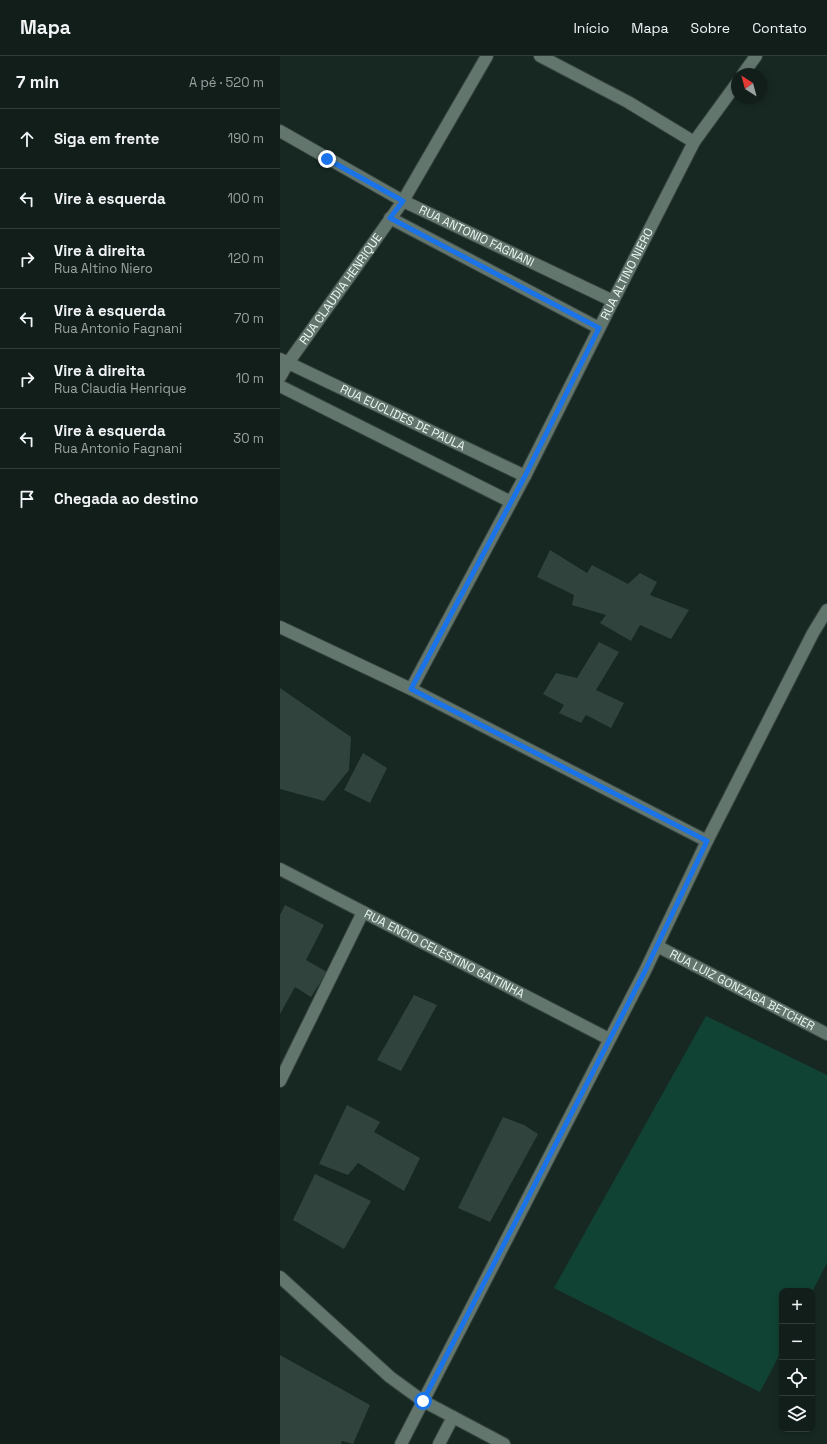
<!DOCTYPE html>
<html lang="pt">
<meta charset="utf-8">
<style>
:root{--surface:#111e1a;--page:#1a2723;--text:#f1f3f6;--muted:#9ca2a2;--line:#303c39}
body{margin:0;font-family:"Space Grotesk",sans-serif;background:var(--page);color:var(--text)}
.controls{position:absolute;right:12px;bottom:12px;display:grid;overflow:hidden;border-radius:8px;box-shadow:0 2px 6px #0003}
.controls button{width:36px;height:36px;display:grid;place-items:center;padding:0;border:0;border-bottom:1px solid var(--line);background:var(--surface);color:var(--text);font:20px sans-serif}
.compass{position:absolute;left:451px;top:12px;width:36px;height:36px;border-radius:50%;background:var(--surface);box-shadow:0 2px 6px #0003;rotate:324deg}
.stop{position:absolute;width:12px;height:12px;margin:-9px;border:3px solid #1a73e8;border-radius:50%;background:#fff}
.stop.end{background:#1a73e8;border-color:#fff;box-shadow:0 1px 4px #0008}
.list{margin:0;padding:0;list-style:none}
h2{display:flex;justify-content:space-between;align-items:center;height:52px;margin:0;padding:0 16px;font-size:17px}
h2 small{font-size:13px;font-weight:400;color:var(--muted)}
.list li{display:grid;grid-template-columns:26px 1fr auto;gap:12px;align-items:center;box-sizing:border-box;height:60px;padding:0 16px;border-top:1px solid var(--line)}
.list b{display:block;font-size:15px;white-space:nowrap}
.list p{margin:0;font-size:13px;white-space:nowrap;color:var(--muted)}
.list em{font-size:13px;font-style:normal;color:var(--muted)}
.icon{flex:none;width:22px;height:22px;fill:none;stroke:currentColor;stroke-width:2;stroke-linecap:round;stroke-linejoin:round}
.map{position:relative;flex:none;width:547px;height:1388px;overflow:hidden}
header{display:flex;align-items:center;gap:24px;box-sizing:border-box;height:56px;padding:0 20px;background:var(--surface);border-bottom:1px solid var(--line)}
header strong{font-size:19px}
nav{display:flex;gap:22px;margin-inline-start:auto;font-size:14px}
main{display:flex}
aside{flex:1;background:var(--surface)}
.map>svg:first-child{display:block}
.green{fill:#114335}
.building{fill:#31433d}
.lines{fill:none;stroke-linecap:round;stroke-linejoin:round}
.street-casing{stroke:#36433f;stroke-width:14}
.street{stroke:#63766e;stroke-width:12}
.route{stroke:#1a73e8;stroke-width:5}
.labels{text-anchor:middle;stroke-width:4;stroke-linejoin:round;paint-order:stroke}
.street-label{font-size:12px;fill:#ebf6f2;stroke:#172822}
</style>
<header>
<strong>Mapa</strong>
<nav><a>Início</a><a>Mapa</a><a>Sobre</a><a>Contato</a></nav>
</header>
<main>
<aside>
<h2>7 min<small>A pé · 520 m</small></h2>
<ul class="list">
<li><svg class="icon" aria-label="ahead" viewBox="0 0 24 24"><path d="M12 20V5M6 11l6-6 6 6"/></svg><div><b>Siga em frente</b></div><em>190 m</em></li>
<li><svg class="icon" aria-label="left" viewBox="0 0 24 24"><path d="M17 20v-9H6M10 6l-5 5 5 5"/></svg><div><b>Vire à esquerda</b></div><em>100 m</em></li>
<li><svg class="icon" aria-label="right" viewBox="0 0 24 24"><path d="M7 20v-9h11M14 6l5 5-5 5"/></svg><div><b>Vire à direita</b><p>Rua Altino Niero</p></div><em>120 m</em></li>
<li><svg class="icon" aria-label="left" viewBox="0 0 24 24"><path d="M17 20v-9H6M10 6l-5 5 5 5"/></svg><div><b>Vire à esquerda</b><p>Rua Antonio Fagnani</p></div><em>70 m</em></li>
<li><svg class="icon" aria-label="right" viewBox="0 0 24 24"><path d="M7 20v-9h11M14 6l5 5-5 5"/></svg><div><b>Vire à direita</b><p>Rua Claudia Henrique</p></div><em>10 m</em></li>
<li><svg class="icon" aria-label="left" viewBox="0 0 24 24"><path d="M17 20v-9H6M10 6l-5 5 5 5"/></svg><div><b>Vire à esquerda</b><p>Rua Antonio Fagnani</p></div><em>30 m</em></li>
<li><svg class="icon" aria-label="arrive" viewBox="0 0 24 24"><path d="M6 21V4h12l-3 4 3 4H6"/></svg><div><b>Chegada ao destino</b></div></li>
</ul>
</aside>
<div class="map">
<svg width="547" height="1388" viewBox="0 0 547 1388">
<rect width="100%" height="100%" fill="#172822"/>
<path class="green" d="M426 960 547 1019V1207L532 1236 502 1235V1294L480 1336 274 1232Z"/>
<g class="building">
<path d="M270 494 307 517 312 509 348 528 360 517 377 526 370 539 409 554 391 583 360 569 351 585 320 567 326 559 292 549 294 539 257 521Z"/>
<path d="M319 586 339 596 316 634 344 647 331 672 306 659 301 667 279 657 284 649 263 638 276 617 297 622Z"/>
<path d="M0 632 71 681 69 714 44 745 0 733Z"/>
<path d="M83 697 107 712 90 747 64 734Z"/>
<path d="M5 849 44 869 26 904 47 916 31 941 15 931 0 958V859Z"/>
<path d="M134 939 157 949 121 1015 97 1004Z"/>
<path d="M67 1049 100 1066 94 1076 140 1102 124 1135 78 1107 68 1119 39 1108Z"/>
<path d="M223 1061 244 1069 258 1078 210 1166 178 1152Z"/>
<path d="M35 1118 91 1145 64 1193 13 1164Z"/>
<path d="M0 1299 90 1349 73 1388 62 1385 61 1388H0Z"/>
</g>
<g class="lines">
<g class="street-casing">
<g id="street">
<path d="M260 0 348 46 414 86"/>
<path d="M463 18 476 0"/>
<path id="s1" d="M0 75 123 145 333 245"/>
<path d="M110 162 319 272"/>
<path id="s2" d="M0 303 245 420"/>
<path id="s3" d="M0 321 8 307 123 145 207 0"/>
<path d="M0 330 231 446"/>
<path d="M0 571 131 633 427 785"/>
<path id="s4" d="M131 633 245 420 333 245 414 86 457 27"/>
<path id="s5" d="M0 813 329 983"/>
<path id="s6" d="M377 890 547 978"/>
<path d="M0 1025 83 856"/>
<path d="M0 1221 110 1321 143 1345 224 1388"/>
<path d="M121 1388 365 915 427 785 533 577 547 554"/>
<path d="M159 1388 173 1361"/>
</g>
</g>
<use href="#street" class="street"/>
</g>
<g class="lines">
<path class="route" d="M47 103 123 145 110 162 319 272 245 420 131 633 427 785 365 915 143 1345"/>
</g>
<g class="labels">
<g class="street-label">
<text dy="4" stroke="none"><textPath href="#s1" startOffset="223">RUA ANTONIO FAGNANI</textPath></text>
<text dy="4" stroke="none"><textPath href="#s4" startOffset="468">RUA ALTINO NIERO</textPath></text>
<text dy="4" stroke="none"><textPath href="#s3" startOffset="107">RUA CLAUDIA HENRIQUE</textPath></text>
<text dy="4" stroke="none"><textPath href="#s2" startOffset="136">RUA EUCLIDES DE PAULA</textPath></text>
<text dy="4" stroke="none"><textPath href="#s5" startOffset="185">RUA ENCIO CELESTINO GAITINHA</textPath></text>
<text dy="4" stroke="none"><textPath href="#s6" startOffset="96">RUA LUIZ GONZAGA BETCHER</textPath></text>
</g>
</g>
</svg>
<div class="controls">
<button>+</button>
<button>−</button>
<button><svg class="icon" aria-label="locate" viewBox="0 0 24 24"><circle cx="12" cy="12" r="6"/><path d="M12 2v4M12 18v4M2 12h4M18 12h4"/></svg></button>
<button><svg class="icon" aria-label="layers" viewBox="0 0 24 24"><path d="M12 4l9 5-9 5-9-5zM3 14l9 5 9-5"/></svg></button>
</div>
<svg class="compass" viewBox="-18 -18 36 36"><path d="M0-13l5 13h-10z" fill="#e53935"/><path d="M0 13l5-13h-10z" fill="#9ca2a2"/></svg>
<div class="stop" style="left:143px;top:1345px"></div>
<div class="stop end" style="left:47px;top:103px"></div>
</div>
</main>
